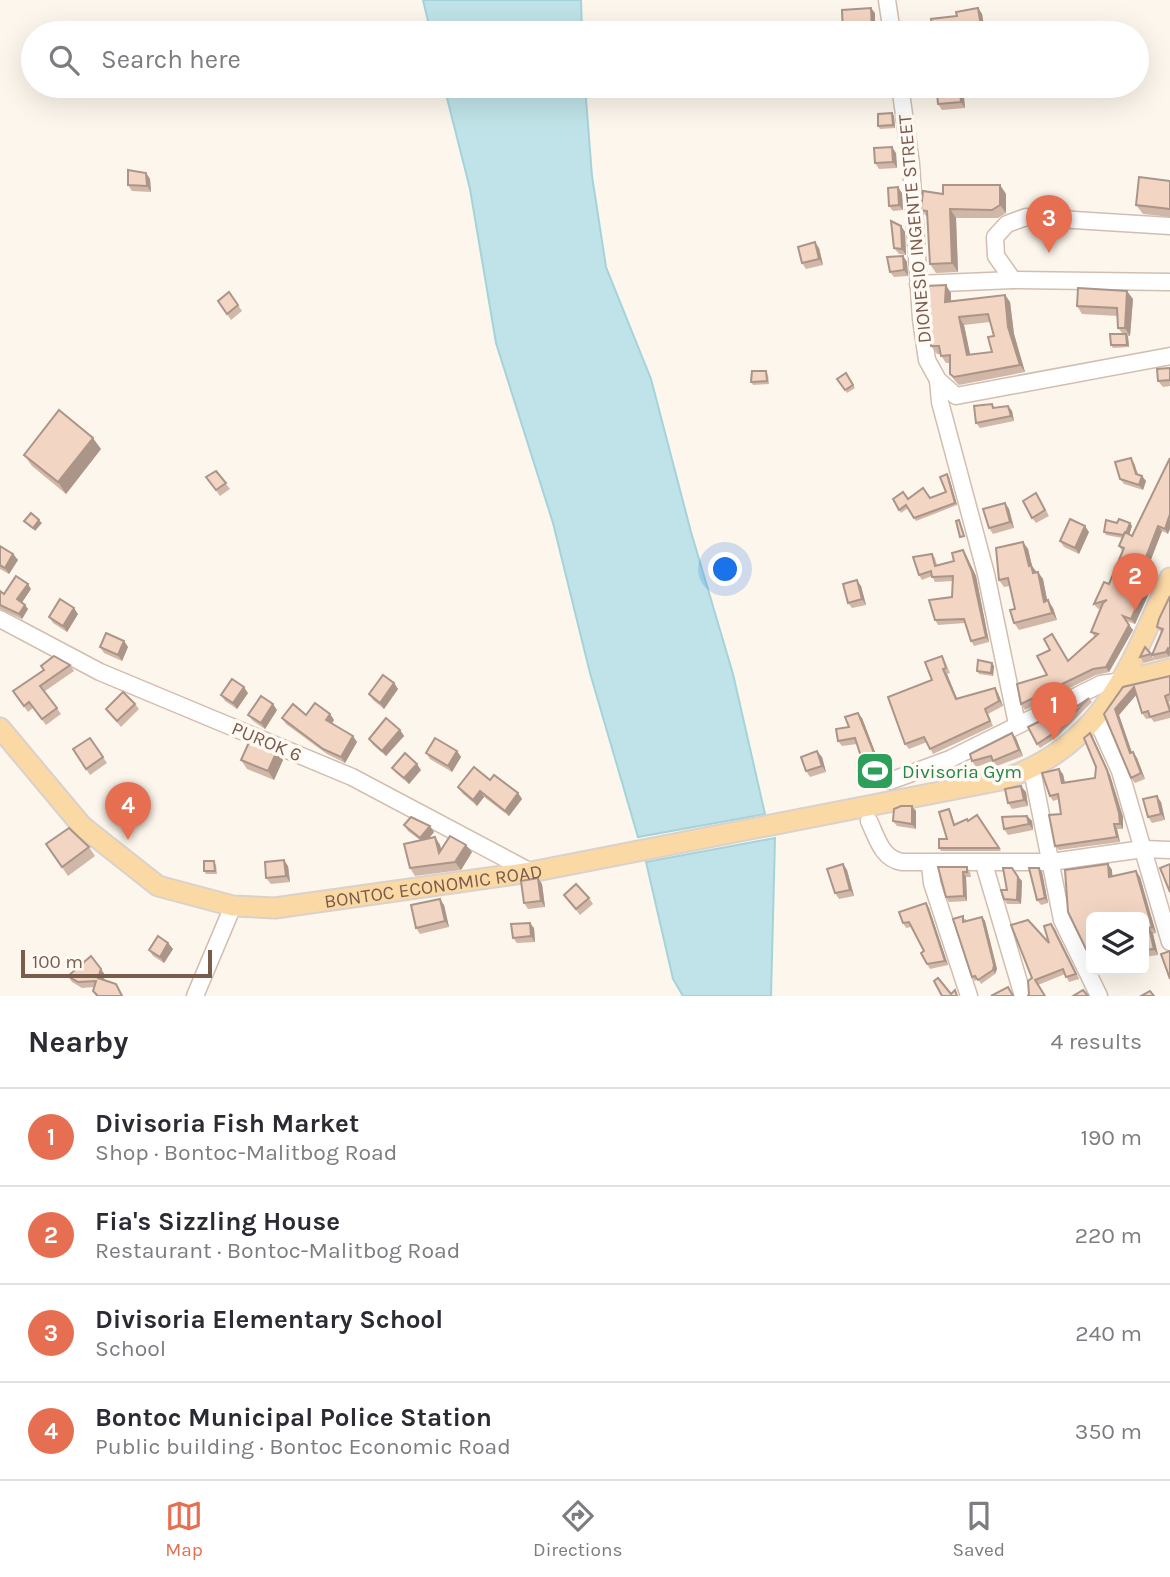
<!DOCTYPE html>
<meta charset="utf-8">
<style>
:root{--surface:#fff;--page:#f7f7f7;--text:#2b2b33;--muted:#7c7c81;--line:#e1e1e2;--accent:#e76f51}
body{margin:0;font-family:Karla,sans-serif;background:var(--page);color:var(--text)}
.controls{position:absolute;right:21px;bottom:21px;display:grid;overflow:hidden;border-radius:10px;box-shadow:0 7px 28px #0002}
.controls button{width:63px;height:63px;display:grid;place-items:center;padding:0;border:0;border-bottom:2px solid var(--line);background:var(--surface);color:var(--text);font:35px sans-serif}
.scale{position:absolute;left:21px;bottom:18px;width:191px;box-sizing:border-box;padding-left:7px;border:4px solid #7a5c4d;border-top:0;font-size:19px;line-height:24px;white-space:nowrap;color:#7a5c4d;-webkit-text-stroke:5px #fffaf3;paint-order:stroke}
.you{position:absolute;left:726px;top:570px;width:24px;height:24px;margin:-18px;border:5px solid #fff;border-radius:50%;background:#1a73e8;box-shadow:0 0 0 10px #1a73e833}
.badge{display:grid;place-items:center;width:46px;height:46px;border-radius:50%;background:var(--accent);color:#fff;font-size:23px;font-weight:700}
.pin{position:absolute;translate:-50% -58px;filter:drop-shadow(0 2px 4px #0008)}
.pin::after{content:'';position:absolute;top:37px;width:24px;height:21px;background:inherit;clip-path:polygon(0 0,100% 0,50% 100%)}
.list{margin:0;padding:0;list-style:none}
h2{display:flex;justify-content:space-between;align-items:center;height:91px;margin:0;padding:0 28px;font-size:30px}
h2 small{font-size:23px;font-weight:400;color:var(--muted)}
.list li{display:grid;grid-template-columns:46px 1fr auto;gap:21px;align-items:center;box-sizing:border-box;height:98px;padding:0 28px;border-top:2px solid var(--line)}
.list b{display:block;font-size:26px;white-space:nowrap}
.list p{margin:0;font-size:23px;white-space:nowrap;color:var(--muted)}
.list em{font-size:23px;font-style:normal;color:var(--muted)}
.icon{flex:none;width:38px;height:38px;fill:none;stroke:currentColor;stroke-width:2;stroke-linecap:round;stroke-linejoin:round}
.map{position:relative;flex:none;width:1170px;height:996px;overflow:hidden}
.search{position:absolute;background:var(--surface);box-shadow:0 7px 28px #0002;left:21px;right:21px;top:21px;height:77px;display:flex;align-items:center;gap:18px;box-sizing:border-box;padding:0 24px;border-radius:38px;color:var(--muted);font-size:26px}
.sheet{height:483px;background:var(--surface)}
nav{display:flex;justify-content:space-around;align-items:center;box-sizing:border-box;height:98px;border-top:2px solid var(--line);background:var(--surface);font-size:19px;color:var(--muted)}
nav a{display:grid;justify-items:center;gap:4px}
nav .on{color:var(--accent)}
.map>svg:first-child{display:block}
.water{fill:#bfe3e8;stroke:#a5d3da;stroke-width:2}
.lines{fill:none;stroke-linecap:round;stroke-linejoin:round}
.minor-casing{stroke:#d1beb0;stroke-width:19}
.major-casing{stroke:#dad1cd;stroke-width:23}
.minor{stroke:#fff;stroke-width:16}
.major{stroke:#fbd9a5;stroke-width:19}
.wall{fill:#d1b7a8;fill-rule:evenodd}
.shaded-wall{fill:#aa9588}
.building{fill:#f3d5c3;stroke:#aa9588;stroke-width:2;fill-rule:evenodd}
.labels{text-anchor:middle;stroke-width:7;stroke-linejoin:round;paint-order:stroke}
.street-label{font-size:19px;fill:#7a5c4d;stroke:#fffaf3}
.leisure-label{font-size:19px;fill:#27864d;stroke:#fffaf3;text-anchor:start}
</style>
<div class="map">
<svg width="1170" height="996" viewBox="0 0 1170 996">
<rect width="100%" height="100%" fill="#fdf6ec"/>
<g class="water">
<path d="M423 0H581L582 33H431Z"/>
<path d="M444 86H585L592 176 606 267 651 379 691 532 733 674 765 814 638 837 590 673 553 523 496 343 470 189Z"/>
<path d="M775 838 771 996H683L673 979 646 862Z"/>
</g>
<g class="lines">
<g class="minor-casing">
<g id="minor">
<path d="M887 0 892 33"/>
<path d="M900 86 911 164 921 319 927 360 938 380 956 396 1170 356"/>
<path d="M1013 280 996 256 995 237 1007 224 1026 217 1170 226"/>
<path d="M918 284 1013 280 1170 282"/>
<path d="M938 380 940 402 986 574 1017 724"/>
<path d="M0 619 100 672 352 777 531 872"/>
<path d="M1096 718 1120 771 1170 942"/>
<path d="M1032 770 1062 920 1099 996"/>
<path d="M890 781 950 759 1101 684 1123 681"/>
<path d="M869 821C877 838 882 859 902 862H1051L1143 849 1170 850"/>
<path d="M984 864 1023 996"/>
<path d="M930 865 932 883 969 996"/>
<path d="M195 996 233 906"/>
</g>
</g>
<g class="major-casing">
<g id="major">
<path d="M1123 681 1170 669"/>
<path id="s1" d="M0 728 82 826 158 886 233 906 275 908 531 872 1001 780C1103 747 1129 668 1170 578"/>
</g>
</g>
<use href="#minor" class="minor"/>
<use href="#major" class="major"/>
</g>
<g class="wall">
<path d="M978 8 982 14 985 31 975 33H933L957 16Z"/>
<path d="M960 91 964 97 965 108 942 110 938 104Z"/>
<path d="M892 113 894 116 895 128 880 129 878 126Z"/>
<path d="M896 153 897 168 879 169 875 163Z"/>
<path d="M146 173 150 179 151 192 132 191 128 185Z"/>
<path d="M1170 181V217L1143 214 1136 205Z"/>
<path d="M1000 185 1006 194V213L998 218H956L958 272 936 273 930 264 928 218 921 210 943 194Z"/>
<path d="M902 193 903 210 893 211 889 206Z"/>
<path d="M901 226 905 232 906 255 899 254 894 248Z"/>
<path d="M819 248 823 265 806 269 802 263Z"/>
<path d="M903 256 907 262 908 276 894 277 890 272Z"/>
<path d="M229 292 242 311 231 320 218 301Z"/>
<path d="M951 293V301L1005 295 1010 302 1014 334 1025 372 959 385 955 381 950 374V363H946L940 354H937L931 346ZM990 322 994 336 992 352 970 355 964 325Z"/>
<path d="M1133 299 1130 336H1128L1129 347 1113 348 1111 345 1123 334 1118 328V316L1082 314 1077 306Z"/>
<path d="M1170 368V386L1163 387 1158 381Z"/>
<path d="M846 373 855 388 847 393 837 379Z"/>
<path d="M768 374 769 384 753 385 751 382Z"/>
<path d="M992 404 995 408 1008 406 1012 411 1014 421 980 428 976 423Z"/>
<path d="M101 449 66 494 32 466 24 455Z"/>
<path d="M1170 458 1168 534 1162 531 1146 572 1151 574 1155 580 1135 624 1126 621 1133 630 1109 672 1096 675 1025 710 1021 704 1047 675 1068 661 1095 637 1091 632 1101 608 1098 609 1094 604 1109 584 1122 551 1119 546 1122 538 1106 535 1104 532 1117 523H1130L1132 526 1129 534 1132 536Z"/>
<path d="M1134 463 1138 474 1142 476 1146 481 1143 490 1124 484 1120 479Z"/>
<path d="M216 471 230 489 220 496 206 477Z"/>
<path d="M947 474 949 477 957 505 916 521 908 508 901 513 893 499 930 498 946 492Z"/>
<path d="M1040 499 1049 516 1036 523 1032 518Z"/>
<path d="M1005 503 1009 509 1014 528 993 534 989 528Z"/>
<path d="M1089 532 1079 554 1064 547 1060 541Z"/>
<path d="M1023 542 1028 549 1032 566 1043 579 1047 601 1053 608 1057 620 1019 630 1014 623 1015 609 1010 586 1004 587 999 580Z"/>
<path d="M0 546 13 554 18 560 9 574 0 569Z"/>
<path d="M932 554 935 558 937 565 954 561 966 555 976 576 989 642 974 646 971 641 965 623 938 625 935 620 952 597 953 581 935 582 932 576 922 580 919 575Z"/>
<path d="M861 586 866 605 852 608 848 603Z"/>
<path d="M31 589 22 602 28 609 22 619 0 609V591L4 594Z"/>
<path d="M1170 596V656L1169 657 1155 660 1152 655 1161 632 1157 627Z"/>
<path d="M78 614 67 632 53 623 49 617Z"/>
<path d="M124 641 128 647 122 661 104 653 100 647Z"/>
<path d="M1145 647 1155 660 1144 663 1140 657Z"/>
<path d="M942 656 945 661 950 673 947 674 957 698 995 688 998 693 1003 706 988 714 993 726 933 754 927 742 909 749 905 744Z"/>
<path d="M992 663 994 666 993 676 979 674 977 671Z"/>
<path d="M70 665 74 671 45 691 61 714 46 725 33 708 28 712 13 691Z"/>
<path d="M1170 676V701L1169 702 1170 705V718L1154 722 1151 718 1146 719 1142 713 1136 694 1119 715 1132 752 1137 758 1145 779 1135 783 1131 778 1104 714 1123 687Z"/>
<path d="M394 683 398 689 384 709 373 700 369 694Z"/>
<path d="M248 693 237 709 225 701 221 695Z"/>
<path d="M1089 698 1092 702 1057 737 1040 748 1037 744 1070 711Z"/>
<path d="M135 704 139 709 121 727 106 709Z"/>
<path d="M277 710 265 729 253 721 248 715Z"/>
<path d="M330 714 334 720 332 724 357 742 345 763 327 754 286 724 282 718 306 715Z"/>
<path d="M862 718 883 773 871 781 867 775 857 744 842 746 838 741Z"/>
<path d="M400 730 404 736 386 756 373 745 369 739Z"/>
<path d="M1090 733 1093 738 1110 775 1123 817V829H1117L1120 842 1059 850 1055 846 1061 814 1059 799 1053 801 1050 796 1063 774 1065 783 1095 778 1096 767Z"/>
<path d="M90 738 107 763 90 775 73 749Z"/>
<path d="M1016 738 1023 756 997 766 993 761 976 767 972 761Z"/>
<path d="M457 751 461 757 452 772 430 759 426 753Z"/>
<path d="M822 757 826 772 810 777 806 771Z"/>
<path d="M241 760H283L274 780 247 769Z"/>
<path d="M392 768 421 770 409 784 396 773Z"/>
<path d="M490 780 518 793 522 799 509 816 484 797 477 806 462 793 458 787Z"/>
<path d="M1026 792 1028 806 1012 809 1008 803Z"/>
<path d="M1161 802 1165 820 1152 823 1148 817Z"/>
<path d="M949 809 951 812 955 825 968 821 977 815 1001 851H941L939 848 947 839Z"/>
<path d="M916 811V829L897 826 893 821Z"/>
<path d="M1027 816 1032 821 1033 830 1008 835 1004 829Z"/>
<path d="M404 825 434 832 429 838 435 837 440 845 441 849 472 852 461 870 415 876 410 868 420 840 408 831Z"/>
<path d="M46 844 89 847 95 856 68 876Z"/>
<path d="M216 864 217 874H206L204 871Z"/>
<path d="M843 864 847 870 854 896 839 899 835 893Z"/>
<path d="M1108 864 1112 870V876L1136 871 1140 877 1156 933 1153 934 1158 955 1144 957V917H1091V954L1086 949 1068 912 1065 870Z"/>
<path d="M288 866 290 882 271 884 266 878Z"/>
<path d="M967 867 970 872 971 877H966L967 901 949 902 946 897Z"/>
<path d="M1012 868 1022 881 1021 904H1007L1004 899Z"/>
<path d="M1039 868 1042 872 1048 903 1041 905 1037 900Z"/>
<path d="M542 884 545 907 528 909 524 903Z"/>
<path d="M564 895 589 898 593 904 580 915Z"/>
<path d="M444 905 449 927 420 934 416 928Z"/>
<path d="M929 908 948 965 930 969 927 964 924 951 911 927 906 928 903 923Z"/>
<path d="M982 917 985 921 997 969 995 974 981 984 978 979 975 981 972 977 953 919H966V921Z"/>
<path d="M1051 924 1079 979 1069 982 1065 974 1038 985 1029 994 1032 978 1049 943Z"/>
<path d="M534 928 535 942 517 943 513 938Z"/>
<path d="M168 943 173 949 164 963 153 956 149 950Z"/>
<path d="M105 975 104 980 116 984 123 996H96L93 991 94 987 82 988 72 982 68 976Z"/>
</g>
<g class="shaded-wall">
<path d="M871 8 875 13V33L872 31Z"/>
<path d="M978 8 982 14 985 31 981 26Z"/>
<path d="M960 91 964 97 965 108 961 102Z"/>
<path d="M892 113 894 116 895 128 893 125Z"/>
<path d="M892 147 896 153 897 168 893 162Z"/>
<path d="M146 173 150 179 151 192 147 186Z"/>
<path d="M1000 185 1006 194V213L1000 205Z"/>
<path d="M898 187 902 193 903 210 899 205Z"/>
<path d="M950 209 956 218 958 272 952 263Z"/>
<path d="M901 226 905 232 906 255 902 249Z"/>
<path d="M815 242 819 248 823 265 819 259Z"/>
<path d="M903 256 907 262 908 276 904 270Z"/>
<path d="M946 285 951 293V309L945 302Z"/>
<path d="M1127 291 1133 299 1130 336 1125 328Z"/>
<path d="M1005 295 1010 302 1014 334 1025 372 1020 365 1008 327Z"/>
<path d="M959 317 964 325 972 363 967 355Z"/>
<path d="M1126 334 1128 337 1129 347 1127 345Z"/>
<path d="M1008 406 1012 411 1014 421 1011 416Z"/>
<path d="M93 438 101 449 66 494 58 482Z"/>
<path d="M1131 458 1134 463 1139 479 1136 474Z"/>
<path d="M947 474 949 477 957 505 955 503Z"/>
<path d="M1142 476 1146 481 1143 490 1139 485Z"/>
<path d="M1005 503 1009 509 1014 528 1010 522Z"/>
<path d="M1170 514V529L1168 534 1165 529Z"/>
<path d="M39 520 42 523 35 531 33 528Z"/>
<path d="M1130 523 1132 526 1128 539 1126 536Z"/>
<path d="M1085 526 1089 532 1079 554 1075 548Z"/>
<path d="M1158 526 1162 531 1145 575 1141 570Z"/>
<path d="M1023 542 1028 549 1032 566 1036 572 1038 580 1029 566Z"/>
<path d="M963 550 966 555 976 576 989 642 986 637Z"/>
<path d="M13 554 18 560 9 574 5 568Z"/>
<path d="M1038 572 1043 579 1049 609 1044 602Z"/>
<path d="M1151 574 1155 580 1135 624 1131 619Z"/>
<path d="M857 580 861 586 866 605 862 599Z"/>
<path d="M28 584 31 589 21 604 17 599Z"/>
<path d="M1048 600 1053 608 1057 620 1052 613Z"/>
<path d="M25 605 28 609 22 619 19 614Z"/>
<path d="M74 608 78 614 67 632 63 626Z"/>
<path d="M1129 625 1133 630 1109 672 1106 667Z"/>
<path d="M124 641 128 647 122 661 118 655Z"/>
<path d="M1168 648 1170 651 1169 657 1166 652Z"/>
<path d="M992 663 994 666 993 676 991 673Z"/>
<path d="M943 669 947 674 959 704 956 699Z"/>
<path d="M394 683 398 689 384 709 380 703Z"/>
<path d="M244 687 248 693 237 709 233 703Z"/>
<path d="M1134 687 1138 693 1119 715 1134 759 1130 753 1115 709Z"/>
<path d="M995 688 998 693 1003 706 999 701Z"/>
<path d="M273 704 277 710 265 729 261 723Z"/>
<path d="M858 713 862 718 883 773 880 768Z"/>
<path d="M330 714 334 720 330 726 326 720Z"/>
<path d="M400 730 404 736 386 756 382 751Z"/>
<path d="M1012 733 1016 738 1023 756 1019 750Z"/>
<path d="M1090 733 1093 738 1110 775 1123 817V829L1120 824Z"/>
<path d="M353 736 357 742 345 763 341 757Z"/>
<path d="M277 751 283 760 274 780 268 771Z"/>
<path d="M457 751 461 757 452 772 448 766Z"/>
<path d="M817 751 822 757 826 772 822 766Z"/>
<path d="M1133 752 1137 758 1145 779 1141 773Z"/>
<path d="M417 764 421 770 409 784 404 778Z"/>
<path d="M1059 769 1063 774 1066 788 1062 783Z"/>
<path d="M1021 786 1026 792 1028 806 1024 800Z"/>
<path d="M480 791 484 797 477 806 473 800Z"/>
<path d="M518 793 522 799 509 816 505 811Z"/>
<path d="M1157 796 1161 802 1165 820 1161 814Z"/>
<path d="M912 806 916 811V829L912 824Z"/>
<path d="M1027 816 1032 821 1033 830 1029 824Z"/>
<path d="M1114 824 1117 829 1120 842 1117 837Z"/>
<path d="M430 826 434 832 424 844 420 838Z"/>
<path d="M435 837 440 845 444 861 439 853Z"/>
<path d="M466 845 472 852 461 870 455 862Z"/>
<path d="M284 860 288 866 290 882 286 876Z"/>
<path d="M843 864 847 870 854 896 850 890Z"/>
<path d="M1108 864 1112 870 1113 883 1109 877Z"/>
<path d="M1039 868 1042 872 1048 903 1045 898Z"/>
<path d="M1136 871 1140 877 1156 933 1152 927Z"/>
<path d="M963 872 966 877 967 901 964 896Z"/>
<path d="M1018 877 1022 881 1021 904 1017 900Z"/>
<path d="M538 878 542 884 545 907 541 901Z"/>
<path d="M440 899 444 905 449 927 445 921Z"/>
<path d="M926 903 929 908 948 965 945 961Z"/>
<path d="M982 917 985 921 997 969 995 974 993 970Z"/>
<path d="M530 923 534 928 535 942 531 936Z"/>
<path d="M1051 924 1055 929 1079 979 1076 974Z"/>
<path d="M1149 928 1153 934 1158 955 1154 949Z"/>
<path d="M168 943 173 949 164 963 160 957Z"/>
<path d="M101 969 105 975 102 984 98 978Z"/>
</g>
<g class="building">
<path d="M871 8 872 31 877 32V33H843L842 10Z"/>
<path d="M978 8 981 26 951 31V33H933L931 19 957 16 956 12Z"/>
<path d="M960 91 961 102 938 104 937 93Z"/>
<path d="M892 113 893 125 878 126V114Z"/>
<path d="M892 147 893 162 875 163 874 148Z"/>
<path d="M128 170 146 173 147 186 128 185Z"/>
<path d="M1139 177 1170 181V209L1136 205Z"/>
<path d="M943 185H1000V205L992 210 950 209 952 263 930 264 927 211 921 210 923 191 943 194Z"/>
<path d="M898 187 899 205 889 206 888 188Z"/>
<path d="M891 221 901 226 902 249 894 248Z"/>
<path d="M815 242 819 259 802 263 798 247Z"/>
<path d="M903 256 904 270 890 272 887 257Z"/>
<path d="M946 285 945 302 1005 295 1008 327 1020 365 954 377 950 374V355L941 356 939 346H931L925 286ZM988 314 994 336 988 337 992 352 967 355 959 317Z"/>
<path d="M1078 288 1127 291 1125 328H1118L1117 308 1077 306Z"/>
<path d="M229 292 238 305 227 314 218 301Z"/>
<path d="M1110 334H1126L1127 345H1111Z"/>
<path d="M1170 368V380L1158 381 1157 369Z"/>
<path d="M752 371H766L767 381 751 382Z"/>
<path d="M846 373 853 385 845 390 837 379Z"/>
<path d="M992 404 993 408 1008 406 1011 416 976 423 974 406Z"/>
<path d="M59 410 93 438 58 482 24 455Z"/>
<path d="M1131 458 1136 474 1142 476 1139 485 1120 479 1115 462Z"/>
<path d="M1170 458V514L1165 529 1158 526 1141 570 1151 574 1131 619 1123 616 1129 625 1106 667 1093 669 1021 704 1017 684 1047 675 1037 656 1050 650 1044 639 1052 634 1068 661 1098 634 1091 632 1103 603 1107 600 1094 604 1104 582 1109 584 1124 548 1119 546 1125 532 1132 536Z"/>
<path d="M216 471 226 483 216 490 206 477Z"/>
<path d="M947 474 955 503 914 518 906 505 899 510 893 499 903 492 908 499 923 488 930 498 946 492 940 477Z"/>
<path d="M1036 493 1045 510 1032 518 1023 501Z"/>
<path d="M1005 503 1010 522 989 528 983 509Z"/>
<path d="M31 513 39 520 33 528 24 521Z"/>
<path d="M1070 519 1085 526 1075 548 1060 541Z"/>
<path d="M1119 519 1130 523 1126 533 1125 532 1123 535 1104 532 1106 520 1117 523Z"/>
<path d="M959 520 964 536 960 537 956 521Z"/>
<path d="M1023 542 1029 566 1031 565 1033 573 1038 572 1044 602 1048 600 1052 613 1014 623 1010 610 1015 609 1008 578 999 580 996 548Z"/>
<path d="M0 546 13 554 5 568 0 565Z"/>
<path d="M963 550 972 572 986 637 971 641 964 619 935 620 929 600 952 597 953 576 932 577 931 571 919 575 913 557 932 554 935 566 954 561 952 553Z"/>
<path d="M16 576 28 584 17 599 25 605 19 614 0 605V591L4 594Z"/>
<path d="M857 580 862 599 848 603 843 584Z"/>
<path d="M1170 596V649L1168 648 1166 652 1152 655 1163 629 1157 627 1159 619Z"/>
<path d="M60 599 74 608 63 626 49 617Z"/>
<path d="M106 633 124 641 118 655 100 647Z"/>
<path d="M1145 647 1151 654 1140 657Z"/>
<path d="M54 656 70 665 40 686 57 708 42 719 29 702 24 706 13 691 44 670 41 666Z"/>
<path d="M942 656 946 668 943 669 956 699 995 688 999 701 985 709 990 721 930 749 924 737 905 744 888 697 932 680 925 662Z"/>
<path d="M978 660 992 663 991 673 977 671Z"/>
<path d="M383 675 394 683 380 703 369 694Z"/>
<path d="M1170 676V694L1165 696 1170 711 1150 717 1148 711 1142 713 1134 687 1115 709 1130 753 1133 752 1141 773 1131 778 1104 714 1123 687Z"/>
<path d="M232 679 244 687 233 703 221 695Z"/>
<path d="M123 692 135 704 117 721 106 709Z"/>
<path d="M261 696 273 704 261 723 248 715Z"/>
<path d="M1089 698 1054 733 1037 744 1028 727 1068 707 1070 711Z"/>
<path d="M315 703 330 714 326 720 353 736 341 757 323 749 282 718 293 704 306 715Z"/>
<path d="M858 713 880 768 867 775 855 738 838 741 836 729 849 727 845 717Z"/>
<path d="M386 718 400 730 382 751 369 739Z"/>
<path d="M1012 733 1019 750 993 761 991 756 972 761 970 754Z"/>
<path d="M1090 733 1107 770 1119 813 1120 824H1114L1117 837 1055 846 1049 815 1061 814 1058 794 1050 796 1042 773 1059 769 1062 783 1095 778 1096 767 1084 738Z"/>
<path d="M90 738 103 757 86 769 73 749Z"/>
<path d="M435 738 457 751 448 766 426 753Z"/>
<path d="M250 740 277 751 268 771 241 760Z"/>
<path d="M817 751 822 766 806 771 801 757Z"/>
<path d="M405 753 417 764 404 778 392 768Z"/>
<path d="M474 767 490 780 494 775 518 793 505 811 480 791 473 800 458 787Z"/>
<path d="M1021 786 1024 800 1008 803 1005 789Z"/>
<path d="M1157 796 1161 814 1148 817 1143 799Z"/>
<path d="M901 806H912V824L893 821 894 809Z"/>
<path d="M949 809 954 825 967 819 968 821 977 815 999 848H939V839H947L939 812Z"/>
<path d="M1027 816 1029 824 1004 829 1002 817Z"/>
<path d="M411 817 430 826 420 838 404 825Z"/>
<path d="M69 828 89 847 62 867 46 844Z"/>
<path d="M450 836 466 845 455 862 410 868 404 844 435 837 439 853Z"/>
<path d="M284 860 286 876 266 878 265 862Z"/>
<path d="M204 861H214L215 871H204Z"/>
<path d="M843 864 850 890 835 893 827 869Z"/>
<path d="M1108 864 1109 877 1136 871 1152 927 1149 928 1154 949 1144 950V917H1091V947L1086 949 1068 912 1065 870Z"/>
<path d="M1170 864V892L1160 868Z"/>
<path d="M938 867H967V872H963L964 896 946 897Z"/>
<path d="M1003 868H1012L1018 877 1017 900 1004 899 1001 890H1007Z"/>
<path d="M1029 868H1039L1045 898 1037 900Z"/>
<path d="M538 878 541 901 524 903 521 881Z"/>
<path d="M576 884 589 898 576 909 564 895Z"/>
<path d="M440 899 445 921 416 928 411 905Z"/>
<path d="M926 903 945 961 927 964 921 953 924 951 909 922 903 923 899 912Z"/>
<path d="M963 916V922L982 917 994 965 993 970 978 980 975 976 972 977 953 919Z"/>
<path d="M1028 920 1049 943 1044 926 1051 924 1076 974 1066 977 1063 969 1035 980 1045 996H1028L1029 994 1028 981 1032 978 1011 925Z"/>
<path d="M530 923 531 936 513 938 511 924Z"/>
<path d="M158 936 168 943 160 957 149 950Z"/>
<path d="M1170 951V979L1161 954Z"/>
<path d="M91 956 101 969 98 978 116 984 122 996H98L93 991 96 981 78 982 68 976Z"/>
<path d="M938 978 951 994 955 990 957 996H942L934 981Z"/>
<path d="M1008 987 1013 996H991Z"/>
<path d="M1083 990 1088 996H1073Z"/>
<path d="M1150 991 1154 996H1141Z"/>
</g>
<defs>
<g id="stadium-square" transform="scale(2.0125)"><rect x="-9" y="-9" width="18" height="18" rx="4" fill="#2e9e5b" stroke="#fffaf3"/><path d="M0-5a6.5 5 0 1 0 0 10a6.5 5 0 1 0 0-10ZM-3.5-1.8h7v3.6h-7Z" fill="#fff"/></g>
</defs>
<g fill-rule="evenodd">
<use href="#stadium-square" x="875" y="771"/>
</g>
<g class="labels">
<g class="street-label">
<text transform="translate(914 229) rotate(-95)" y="7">DIONESIO INGENTE STREET</text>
<text transform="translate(267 741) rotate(23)" y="7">PUROK 6</text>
<text dy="7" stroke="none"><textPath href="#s1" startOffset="504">BONTOC ECONOMIC ROAD</textPath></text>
</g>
<g class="leisure-label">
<text x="902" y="778">Divisoria Gym</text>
</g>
</g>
</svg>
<div class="controls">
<button><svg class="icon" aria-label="layers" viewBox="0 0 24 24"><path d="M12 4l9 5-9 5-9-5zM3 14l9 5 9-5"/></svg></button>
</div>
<div class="scale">100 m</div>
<div class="you"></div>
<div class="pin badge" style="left:1054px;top:740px">1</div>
<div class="pin badge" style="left:1135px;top:611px">2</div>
<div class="pin badge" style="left:1049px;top:253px">3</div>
<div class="pin badge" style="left:128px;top:840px">4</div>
<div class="search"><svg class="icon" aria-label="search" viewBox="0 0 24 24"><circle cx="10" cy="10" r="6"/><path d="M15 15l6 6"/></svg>Search here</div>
</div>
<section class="sheet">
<h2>Nearby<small>4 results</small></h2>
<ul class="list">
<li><span class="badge">1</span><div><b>Divisoria Fish Market</b><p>Shop · Bontoc-Malitbog Road</p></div><em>190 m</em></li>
<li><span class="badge">2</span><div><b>Fia's Sizzling House</b><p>Restaurant · Bontoc-Malitbog Road</p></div><em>220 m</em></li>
<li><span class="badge">3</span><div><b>Divisoria Elementary School</b><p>School</p></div><em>240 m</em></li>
<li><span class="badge">4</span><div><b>Bontoc Municipal Police Station</b><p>Public building · Bontoc Economic Road</p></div><em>350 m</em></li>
</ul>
</section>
<nav>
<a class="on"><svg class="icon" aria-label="map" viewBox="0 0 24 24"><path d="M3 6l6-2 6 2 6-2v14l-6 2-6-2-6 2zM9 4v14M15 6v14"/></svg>Map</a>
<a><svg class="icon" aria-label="directions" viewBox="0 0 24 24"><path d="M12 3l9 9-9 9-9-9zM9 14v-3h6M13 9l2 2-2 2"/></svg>Directions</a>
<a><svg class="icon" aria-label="saved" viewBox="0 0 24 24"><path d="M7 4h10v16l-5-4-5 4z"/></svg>Saved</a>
</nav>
